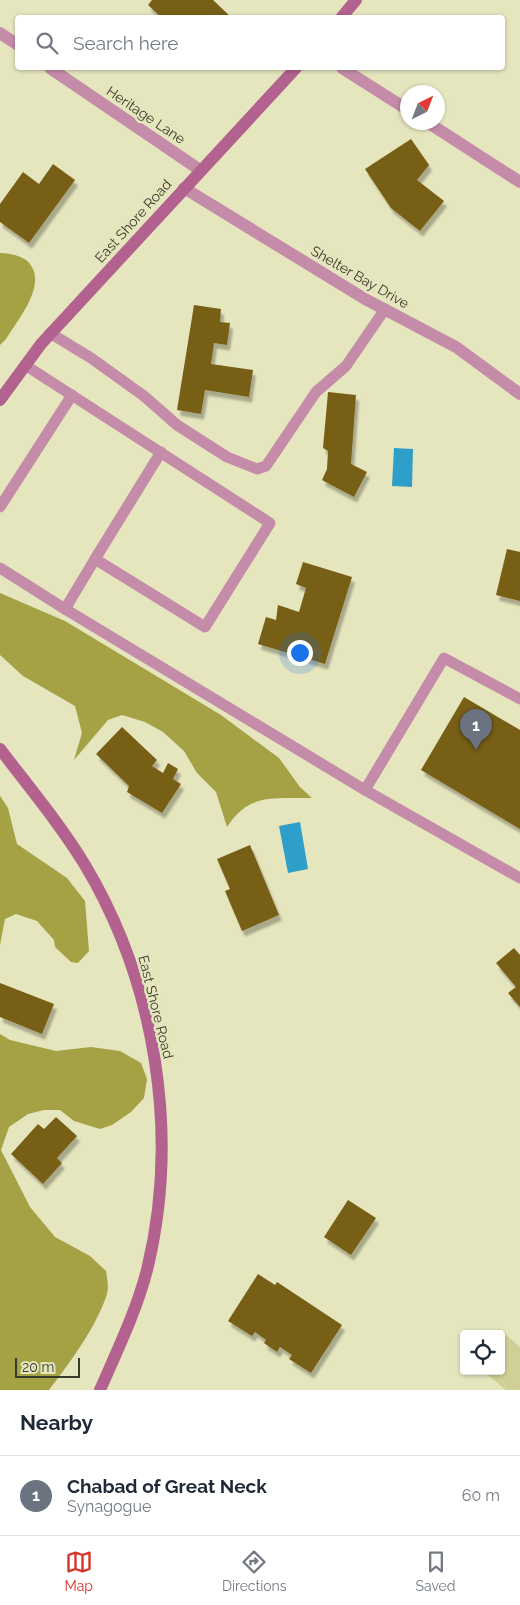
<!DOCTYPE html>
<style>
:root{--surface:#fff;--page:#f2f2f3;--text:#1f2937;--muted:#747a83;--line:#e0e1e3;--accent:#d93025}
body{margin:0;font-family:Raleway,sans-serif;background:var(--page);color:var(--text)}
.controls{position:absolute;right:15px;bottom:15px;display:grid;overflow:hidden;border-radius:5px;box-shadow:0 1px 4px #0004}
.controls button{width:45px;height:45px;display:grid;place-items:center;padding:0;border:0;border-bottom:1px solid var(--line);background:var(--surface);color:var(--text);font:25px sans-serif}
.compass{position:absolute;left:400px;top:85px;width:45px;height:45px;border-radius:50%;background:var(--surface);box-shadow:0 1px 4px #0004;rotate:42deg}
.scale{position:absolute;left:15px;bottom:12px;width:65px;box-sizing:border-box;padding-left:5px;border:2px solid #3a3a2a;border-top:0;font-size:14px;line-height:18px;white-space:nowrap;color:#3a3a2a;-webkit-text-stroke:4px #e5e5be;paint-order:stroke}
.you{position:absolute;left:299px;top:652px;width:18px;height:18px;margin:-12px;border:4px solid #fff;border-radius:50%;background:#1a73e8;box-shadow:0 0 0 8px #1a73e833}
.badge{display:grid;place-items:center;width:32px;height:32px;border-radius:50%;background:var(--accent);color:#fff;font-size:16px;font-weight:700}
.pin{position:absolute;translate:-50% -41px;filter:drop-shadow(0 1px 2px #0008)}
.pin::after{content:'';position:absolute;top:26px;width:18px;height:15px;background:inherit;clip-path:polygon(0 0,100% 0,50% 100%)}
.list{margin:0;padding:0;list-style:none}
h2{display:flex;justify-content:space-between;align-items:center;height:65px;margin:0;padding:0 20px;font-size:21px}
h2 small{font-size:16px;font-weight:400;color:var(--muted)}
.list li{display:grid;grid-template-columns:32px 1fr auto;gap:15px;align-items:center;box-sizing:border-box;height:80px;padding:0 20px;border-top:1px solid var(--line)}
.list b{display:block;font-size:19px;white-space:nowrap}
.list p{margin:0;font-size:16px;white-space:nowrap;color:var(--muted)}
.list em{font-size:16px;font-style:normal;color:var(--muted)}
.icon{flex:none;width:28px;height:28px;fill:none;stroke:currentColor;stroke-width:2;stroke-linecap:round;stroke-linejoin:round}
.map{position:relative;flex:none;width:520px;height:1390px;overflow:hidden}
.search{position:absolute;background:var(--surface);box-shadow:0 1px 4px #0004;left:15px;right:15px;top:15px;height:55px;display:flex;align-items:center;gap:12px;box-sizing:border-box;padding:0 18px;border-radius:5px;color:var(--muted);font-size:19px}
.sheet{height:145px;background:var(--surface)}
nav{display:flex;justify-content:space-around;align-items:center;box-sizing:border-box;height:70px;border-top:1px solid var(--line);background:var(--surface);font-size:14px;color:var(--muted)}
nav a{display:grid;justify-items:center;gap:2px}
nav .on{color:var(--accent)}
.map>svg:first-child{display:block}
.green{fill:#cfcf97}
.forest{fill:#a5a246}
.water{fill:#2d9fc8}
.building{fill:#785e17;filter:url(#shadow)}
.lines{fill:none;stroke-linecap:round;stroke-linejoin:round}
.lane{stroke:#c58ca9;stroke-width:11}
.street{stroke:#c58ca9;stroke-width:12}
.secondary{stroke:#b3618e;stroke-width:12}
.labels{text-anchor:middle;stroke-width:5;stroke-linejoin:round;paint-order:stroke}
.street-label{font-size:14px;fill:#3a3a2a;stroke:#e5e5be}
</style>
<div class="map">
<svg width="520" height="1390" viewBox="0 0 520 1390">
<defs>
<filter id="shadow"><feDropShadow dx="3" dy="5.5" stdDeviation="1" flood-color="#0004"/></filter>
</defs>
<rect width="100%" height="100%" fill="#e5e5be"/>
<path class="green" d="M499 1329 520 1347V1390H506L483 1371H501V1334H495Z"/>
<g class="forest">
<path d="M0 253C8 253 19 255 26 260 51 281 18 319 6 339L0 345Z"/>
<path d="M0 593 65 621 221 715 279 758 300 787 312 798C275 799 249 792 227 827L216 792 197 773 184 751 163 732 145 722 122 715 108 720 74 760 82 733 75 706 23 676 0 655Z"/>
<path d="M0 796 8 808 17 844 67 878 85 901 89 951 78 963 71 962 55 947 54 940 37 921 16 914 5 919 0 945Z"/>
<path d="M0 1034 10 1040 56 1051 91 1047 120 1051 141 1063 147 1079 144 1098 131 1112 112 1125 100 1129 74 1121 60 1110H44L28 1114 9 1127 1 1150 30 1207 55 1237 90 1256 106 1271C107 1278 109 1287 107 1294 97 1326 69 1364 49 1390H0Z"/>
</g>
<g class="water">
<path d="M394 448 413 449 412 487 392 486Z"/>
<path d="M300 822 308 869 288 873 279 826Z"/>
</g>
<g class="building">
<path d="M152 0H213L232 18H162L148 5Z"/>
<path d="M411 139 429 165 417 180 444 201 420 231 391 208 365 169Z"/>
<path d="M53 164 75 180 29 243 0 222V204L23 172 39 184Z"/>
<path d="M194 305 221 309 220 322 230 323 227 345 214 343 211 364 253 370 249 397 205 390 201 414 177 410Z"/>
<path d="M328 392 356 395 351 464 367 472 354 497 322 480 327 469 328 451 323 448Z"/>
<path d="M507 549 520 552V601L496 595Z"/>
<path d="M303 562 352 577 325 664 258 644 266 617 276 620 278 605 299 612 306 588 296 584Z"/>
<path d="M464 697 520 730V829L421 770Z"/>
<path d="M122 727 157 760 152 766 163 773 168 763 178 769 173 779 181 784 162 813 127 792 129 786 96 754Z"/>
<path d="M250 845 279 915 242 931 225 891 230 889 217 859Z"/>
<path d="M514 948 520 955V1007L508 993 516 987 496 963Z"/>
<path d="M0 983 54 1004 42 1034 0 1017Z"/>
<path d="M56 1117 77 1136 57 1158 62 1163 43 1184 11 1154 38 1124 44 1129Z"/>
<path d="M348 1200 376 1218 351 1255 324 1237Z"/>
<path d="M258 1274 275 1285 277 1282 342 1325 311 1373 289 1359 292 1355 280 1347 277 1352 264 1343 266 1340 255 1332 252 1336 228 1321Z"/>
</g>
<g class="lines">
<g class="lane">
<path d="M50 333 91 358 144 396 177 425 227 457 257 469 266 466 316 392 346 366 385 309"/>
<path d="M0 507 72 395"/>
<path d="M95 559 161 452"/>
<path d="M0 568 65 609 95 559 205 627 270 523 25 365"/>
<path d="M65 609 365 790 520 878"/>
<path d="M365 790 444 658 520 699"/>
</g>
<g class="street">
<path d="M0 33 18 45"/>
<path d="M50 68 200 170"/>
<path d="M342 68 408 110"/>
<path d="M427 122 520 182"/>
<path d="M184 188 365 299 456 347 520 394"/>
</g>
<g class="secondary">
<path d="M341 18 356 0"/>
<path d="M0 400 41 344 296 68"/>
<path d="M0 749C29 787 60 824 85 865 156 984 180 1135 147 1270 136 1312 117 1351 100 1390"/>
</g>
</g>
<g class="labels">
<g class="street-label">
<text transform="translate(146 115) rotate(34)" y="5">Heritage Lane</text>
<text transform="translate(133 221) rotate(-48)" y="5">East Shore Road</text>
<text transform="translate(360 277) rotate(30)" y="5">Shelter Bay Drive</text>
<text transform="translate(156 1007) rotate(76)" y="5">East Shore Road</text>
</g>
</g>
</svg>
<div class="controls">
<button><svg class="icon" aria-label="locate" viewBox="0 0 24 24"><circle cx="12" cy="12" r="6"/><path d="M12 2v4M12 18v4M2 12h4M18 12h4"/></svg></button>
</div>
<svg class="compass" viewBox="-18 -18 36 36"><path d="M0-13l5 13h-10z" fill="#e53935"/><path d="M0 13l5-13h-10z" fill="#747a83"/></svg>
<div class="scale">20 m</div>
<div class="you"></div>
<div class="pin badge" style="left:476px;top:750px;background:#6b7280">1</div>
<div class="search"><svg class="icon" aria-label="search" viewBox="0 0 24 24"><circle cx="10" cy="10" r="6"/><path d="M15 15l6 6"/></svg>Search here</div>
</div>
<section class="sheet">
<h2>Nearby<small></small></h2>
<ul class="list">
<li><span class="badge" style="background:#6b7280">1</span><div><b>Chabad of Great Neck</b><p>Synagogue</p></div><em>60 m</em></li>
</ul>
</section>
<nav>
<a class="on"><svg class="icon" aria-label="map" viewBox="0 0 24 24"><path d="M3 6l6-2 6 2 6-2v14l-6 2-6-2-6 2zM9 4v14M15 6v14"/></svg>Map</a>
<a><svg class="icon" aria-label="directions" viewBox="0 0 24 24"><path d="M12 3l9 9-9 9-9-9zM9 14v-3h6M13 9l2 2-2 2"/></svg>Directions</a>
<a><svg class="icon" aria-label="saved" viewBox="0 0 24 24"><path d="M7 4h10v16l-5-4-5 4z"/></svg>Saved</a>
</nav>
